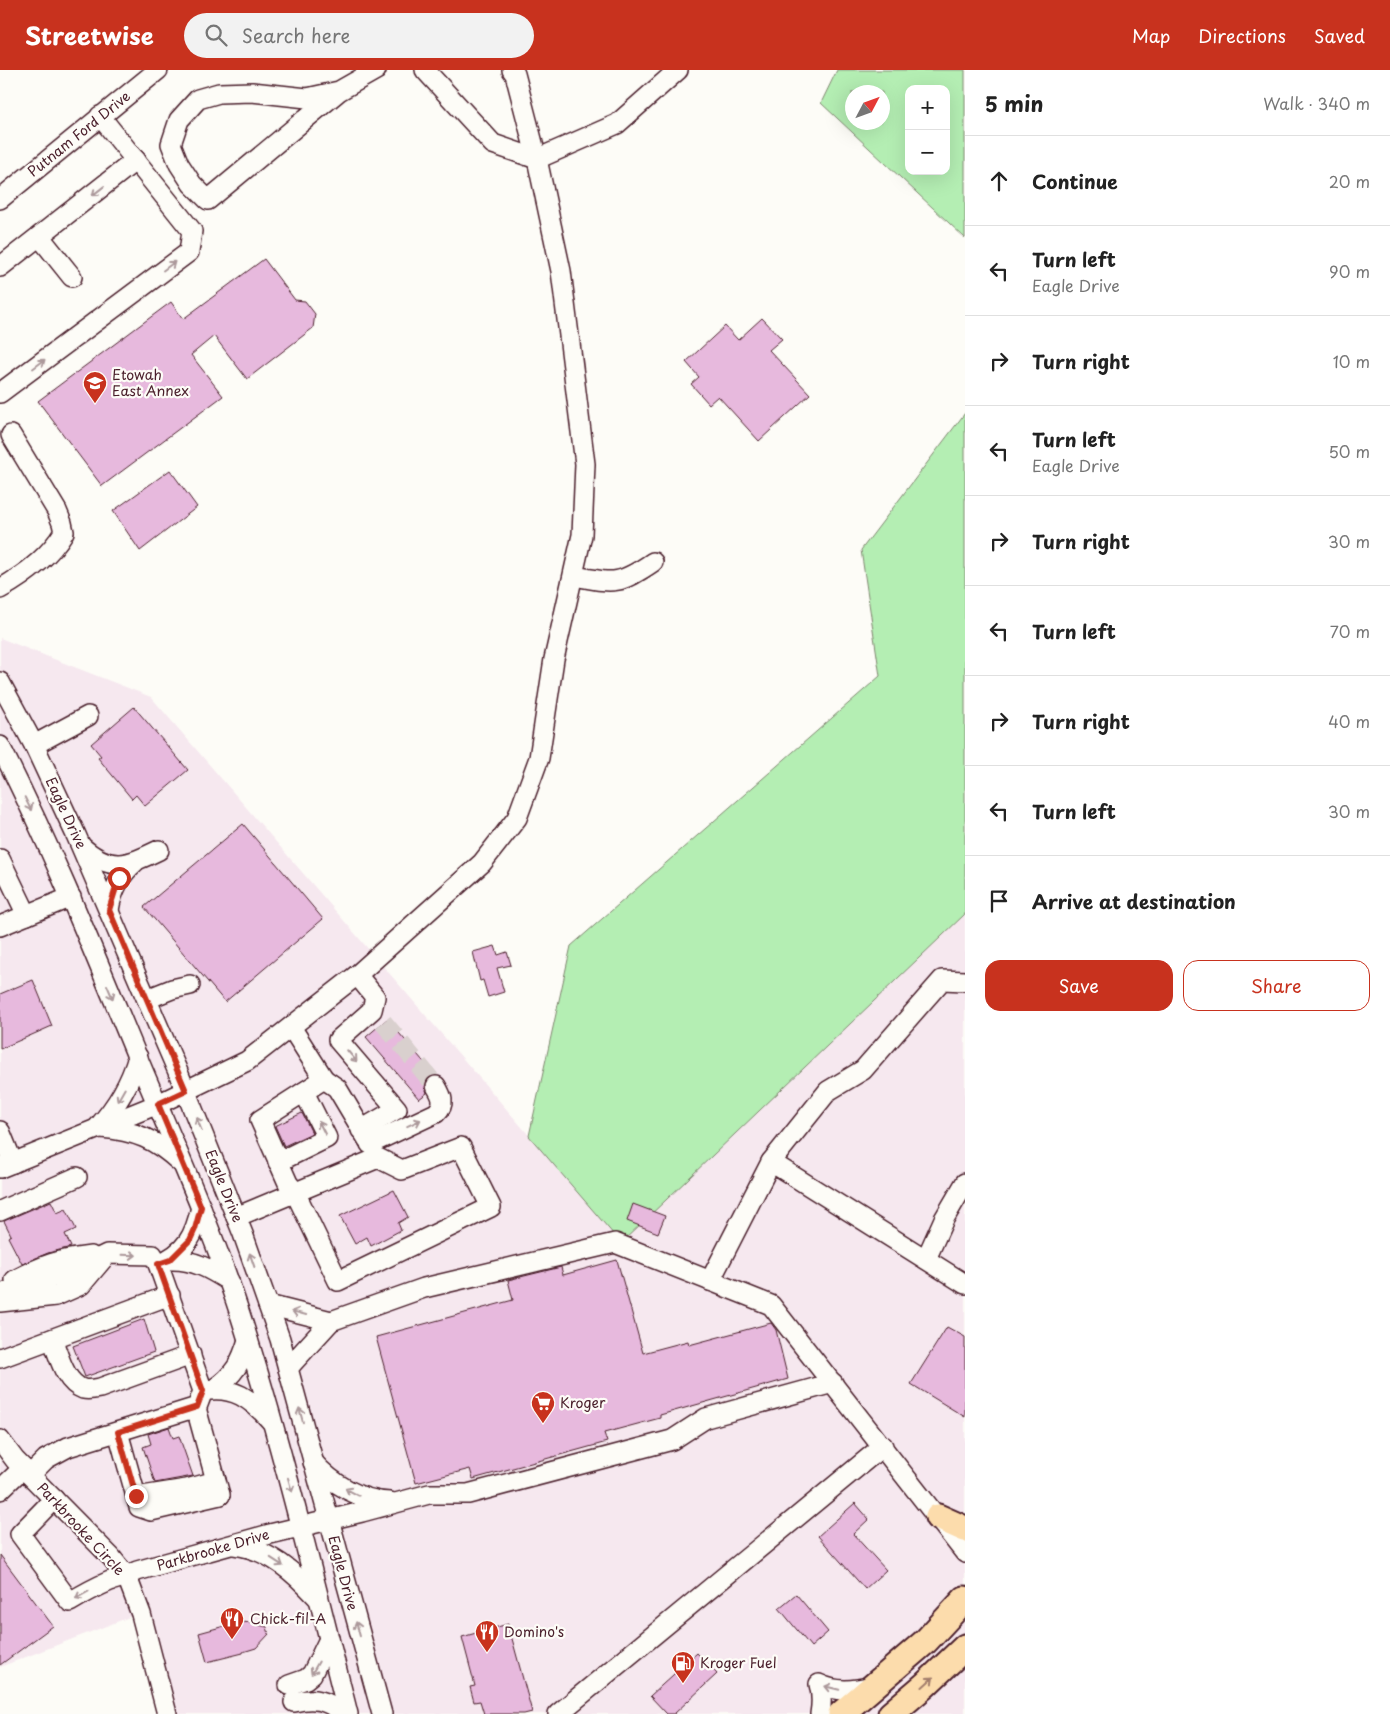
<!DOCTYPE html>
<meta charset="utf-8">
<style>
:root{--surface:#fff;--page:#f2f2f2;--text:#222;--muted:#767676;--line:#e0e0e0;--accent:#c8321e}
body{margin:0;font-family:"Playpen Sans",sans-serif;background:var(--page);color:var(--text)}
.controls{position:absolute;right:15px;top:15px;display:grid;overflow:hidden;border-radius:10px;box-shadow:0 5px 20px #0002}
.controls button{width:45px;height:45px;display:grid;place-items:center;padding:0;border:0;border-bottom:1px solid var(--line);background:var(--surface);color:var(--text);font:25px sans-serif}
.compass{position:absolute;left:845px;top:15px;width:45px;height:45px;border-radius:50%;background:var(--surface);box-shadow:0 5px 20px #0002;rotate:49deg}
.stop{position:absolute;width:15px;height:15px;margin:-11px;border:4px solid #c8321e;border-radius:50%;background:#fff}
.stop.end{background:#c8321e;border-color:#fff;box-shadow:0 1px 5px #0008}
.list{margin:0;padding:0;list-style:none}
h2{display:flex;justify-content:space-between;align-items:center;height:65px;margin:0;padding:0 20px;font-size:21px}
h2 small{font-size:16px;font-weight:400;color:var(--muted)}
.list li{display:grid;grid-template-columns:32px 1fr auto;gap:15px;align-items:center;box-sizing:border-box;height:90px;padding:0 20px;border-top:1px solid var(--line)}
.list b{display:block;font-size:19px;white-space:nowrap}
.list p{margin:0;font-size:16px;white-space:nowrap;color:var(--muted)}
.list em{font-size:16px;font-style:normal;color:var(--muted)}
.actions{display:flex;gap:10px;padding:15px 20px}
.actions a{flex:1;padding:11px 0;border:1px solid var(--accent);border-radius:15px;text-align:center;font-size:18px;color:var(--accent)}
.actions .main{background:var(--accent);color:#fff}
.icon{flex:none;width:28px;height:28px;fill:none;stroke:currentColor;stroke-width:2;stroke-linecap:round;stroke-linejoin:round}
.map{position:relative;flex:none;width:965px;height:1644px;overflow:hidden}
header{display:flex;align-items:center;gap:30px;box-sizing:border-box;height:70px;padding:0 25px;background:var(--accent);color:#fff}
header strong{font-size:24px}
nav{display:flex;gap:28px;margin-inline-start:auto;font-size:18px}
.search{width:350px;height:45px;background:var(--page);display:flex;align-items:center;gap:12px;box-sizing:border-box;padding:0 18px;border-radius:28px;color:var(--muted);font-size:19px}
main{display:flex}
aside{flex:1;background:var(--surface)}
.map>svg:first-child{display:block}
.built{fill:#f6e8ef}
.green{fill:#b4eeb3;stroke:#7f866f;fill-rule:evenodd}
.building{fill:#e7b9dd;stroke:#4a1f2b}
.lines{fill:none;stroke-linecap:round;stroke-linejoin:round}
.minor-tunnel{stroke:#d9d0ce;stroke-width:19;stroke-dasharray:19 9;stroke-linecap:butt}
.minor-casing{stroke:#4a1f2b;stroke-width:22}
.major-casing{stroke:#4a1f2b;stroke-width:29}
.minor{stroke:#fdfcf7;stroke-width:19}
.major{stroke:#fcdcac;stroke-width:25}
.oneway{stroke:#ac999b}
.oneway2{stroke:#a37e6c}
.route{stroke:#c8321e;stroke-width:6}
.labels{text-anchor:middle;stroke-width:4.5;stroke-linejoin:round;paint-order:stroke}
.street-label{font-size:14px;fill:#4a1f2b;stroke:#fdfcf7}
.poi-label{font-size:14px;fill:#4a1f2b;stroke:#fdfcf7;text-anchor:start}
</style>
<header>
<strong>Streetwise</strong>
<div class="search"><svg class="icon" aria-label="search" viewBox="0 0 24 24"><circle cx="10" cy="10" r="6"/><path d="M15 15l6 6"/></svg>Search here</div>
<nav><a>Map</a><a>Directions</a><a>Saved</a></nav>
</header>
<main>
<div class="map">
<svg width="965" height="1644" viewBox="0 0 965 1644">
<rect width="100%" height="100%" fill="#fdfcf7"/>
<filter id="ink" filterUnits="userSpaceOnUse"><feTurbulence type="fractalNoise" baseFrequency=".02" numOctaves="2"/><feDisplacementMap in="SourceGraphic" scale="10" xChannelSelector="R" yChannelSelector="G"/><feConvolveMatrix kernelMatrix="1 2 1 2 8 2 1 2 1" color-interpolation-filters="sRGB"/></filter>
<g filter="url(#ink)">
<path class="built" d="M0 568 151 627 621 1172 965 844V1644H158L132 1546 0 1597Z"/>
<g class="green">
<path d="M837 0H965V168L821 33ZM909 19H946V101H909ZM852 22H882V52H852Z"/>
<path d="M965 343V844L621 1173 529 1066 571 876 880 606 861 480Z"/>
</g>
<g class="building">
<path d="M264 189 295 230 305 231 315 244 313 258 247 309 214 266 191 285 223 326 102 416 38 331 171 232 183 249Z"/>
<path d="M762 248 782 269 769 280 810 324 759 371 718 326 709 334 691 314 699 307 686 292 725 256 738 270Z"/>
<path d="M170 400 197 437 140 481 113 441Z"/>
<path d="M134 637 188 700 145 736 136 725 132 729 98 688 101 686 91 674Z"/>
<path d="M243 754 323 849 225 932 144 837Z"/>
<path d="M495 876 498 885 507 882 511 895 497 898 504 922 488 927 483 910 480 911 473 882Z"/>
<path d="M33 910 52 956 0 979V924Z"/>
<path d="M387 949 435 1005 427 1010 425 1017 427 1023 419 1029 366 967Z"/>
<path d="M302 1043 312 1063 284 1076 275 1056Z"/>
<path d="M394 1120 408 1147 398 1153 401 1160 371 1176 367 1167 355 1174 340 1146Z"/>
<path d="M51 1131 57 1143 66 1139 76 1159 65 1164 71 1177 48 1183 22 1194 8 1167 11 1165 4 1151Z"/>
<path d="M633 1134 665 1146 658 1163 627 1151Z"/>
<path d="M617 1190 643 1283 688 1271 689 1275 771 1253 776 1260 788 1309 660 1345V1348L604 1363 607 1372 473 1409 470 1399 416 1413 376 1267 513 1230 508 1210 561 1197 563 1205Z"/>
<path d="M144 1249 154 1282 85 1307 73 1276Z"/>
<path d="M947 1257 965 1267V1347L911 1314Z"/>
<path d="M169 1357 173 1368 179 1366 193 1406 155 1413 143 1377 151 1374 148 1364Z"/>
<path d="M855 1433 869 1449 853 1464 886 1500 865 1519 818 1466Z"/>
<path d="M0 1485 53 1556 0 1595Z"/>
<path d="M796 1524 828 1562 811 1577 779 1538Z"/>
<path d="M239 1552 258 1553 259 1555 267 1557 269 1564 256 1578 243 1582V1583L207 1592 199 1563Z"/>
<path d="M508 1554 532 1642 524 1644H484L480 1631 474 1632 470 1617 475 1616 462 1567Z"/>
<path d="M697 1583 717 1604 674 1644H667L650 1626Z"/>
</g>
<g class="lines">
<path class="minor-tunnel" d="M383 952 436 1016"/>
<g class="minor-casing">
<g id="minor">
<path d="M512 0 515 4 537 89 617 54 678 0"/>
<path d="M339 21 307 28 252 22 219 23 198 29 179 50 171 74 179 94 192 114 208 130 339 21 376 0"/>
<path d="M0 129 158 0"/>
<path d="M40 167 72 207"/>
<path d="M0 197 136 90"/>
<path d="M0 323 189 182 192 161 100 46"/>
<path d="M574 506C614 513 618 516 653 492"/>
<path d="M0 519C25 505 49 487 64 462L62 453 57 441 11 365"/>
<path d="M0 612 34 675 76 765 178 1002 243 1164 280 1269 382 1644"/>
<path d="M34 675 88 646"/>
<path d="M0 676C51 776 93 880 136 984 172 1070 211 1155 240 1244 282 1375 314 1510 348 1644"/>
<path d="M82 777C111 803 128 795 159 780"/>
<path d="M0 789 27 845"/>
<path d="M109 840C112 820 120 805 135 792"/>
<path d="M0 856 71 827"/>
<path d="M357 905 375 927 372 940 338 970 397 1039 361 1060"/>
<path d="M147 929 172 919 190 915"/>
<path d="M324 1009 337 1018 368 1070"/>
<path d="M98 1057C116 1037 130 1014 138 987"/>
<path d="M101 1058C136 1061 155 1069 181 1093"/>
<path d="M0 1061 13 1093"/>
<path d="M370 1074 436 1043C446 1034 442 1026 436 1016"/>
<path d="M278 1092 327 1068 304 1022"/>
<path d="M771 1092 828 1021 863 1000 942 910 965 911"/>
<path d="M0 1098 158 1034 247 991 357 905 482 793 517 748 539 688 554 589 582 465 585 394 561 201 537 89 493 74 425 0"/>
<path d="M0 1141 77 1107"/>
<path d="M236 1147 378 1088 402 1100 461 1077 491 1137 338 1211 295 1122 288 1113 260 1050 324 1009 291 957"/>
<path d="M926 1189 944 1149 965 1113"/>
<path d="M170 1190C193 1189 210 1199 229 1211"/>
<path d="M158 1194C186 1183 195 1165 201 1137"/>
<path d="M15 1210C45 1194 57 1190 91 1186"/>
<path d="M710 1211 771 1092 965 1214"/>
<path d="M0 1224 70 1202 107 1184 153 1185 158 1194 203 1321 197 1337 68 1377 46 1389 30 1405"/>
<path d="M0 1232 56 1226 81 1215 103 1189"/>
<path d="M268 1235 331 1251"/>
<path d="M52 1269C59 1285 64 1312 83 1319 88 1320 95 1319 100 1318L191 1285"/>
<path d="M0 1288 170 1225"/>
<path d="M288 1298 331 1251 424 1218 615 1173 771 1235 965 1483"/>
<path d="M214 1319C235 1304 241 1293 248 1270"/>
<path d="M203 1321C233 1315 251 1329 271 1351"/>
<path d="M196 1338 220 1425"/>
<path d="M118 1362 139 1437 151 1441 220 1425"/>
<path d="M0 1370 15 1390 111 1487 127 1507 141 1544 167 1644"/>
<path d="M313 1392C332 1414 361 1431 390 1432"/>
<path d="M0 1420 23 1398"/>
<path d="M136 1427 187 1419 216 1411"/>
<path d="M54 1429 20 1464 70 1532C83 1524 96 1517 110 1511 120 1508 127 1507 137 1501L270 1464 362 1442 429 1424H468L672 1370 706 1348 833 1313"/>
<path d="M234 1475C269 1479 295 1503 318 1528"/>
<path d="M289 1615 306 1609 312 1604 329 1569"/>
<path d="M294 1632C314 1627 328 1630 344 1644"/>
<path d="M558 1644 883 1376"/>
<path d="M820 1644C822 1633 822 1625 819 1614 837 1623 854 1620 874 1616"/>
</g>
</g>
<g class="major-casing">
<g id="major">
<path d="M938 1447 965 1459"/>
<path d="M841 1644 926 1571 965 1529"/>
<path d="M891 1644 925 1615 965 1577"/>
</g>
</g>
<use href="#minor" class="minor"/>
<use href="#major" class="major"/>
</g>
<defs><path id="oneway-shaft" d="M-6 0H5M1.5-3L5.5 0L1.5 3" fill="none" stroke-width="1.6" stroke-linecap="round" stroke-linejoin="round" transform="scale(1.25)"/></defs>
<g class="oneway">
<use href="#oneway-shaft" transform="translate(98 121) rotate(142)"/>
<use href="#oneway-shaft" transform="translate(169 196) rotate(-37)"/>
<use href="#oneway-shaft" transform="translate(39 294) rotate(-37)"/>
<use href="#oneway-shaft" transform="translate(28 734) rotate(64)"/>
<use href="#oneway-shaft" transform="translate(110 922) rotate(67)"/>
<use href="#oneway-shaft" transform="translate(352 986) rotate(50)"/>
<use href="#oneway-shaft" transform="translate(121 1025) rotate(120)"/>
<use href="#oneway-shaft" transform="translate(414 1053) rotate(-25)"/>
<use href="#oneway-shaft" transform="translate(199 1054) rotate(-112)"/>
<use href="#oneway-shaft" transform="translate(322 1058) rotate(-117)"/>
<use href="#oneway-shaft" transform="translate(129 1185) rotate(2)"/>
<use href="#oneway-shaft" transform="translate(252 1190) rotate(-109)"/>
<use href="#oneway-shaft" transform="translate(299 1243) rotate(-165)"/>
<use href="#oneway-shaft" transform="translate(301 1345) rotate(-105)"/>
<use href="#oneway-shaft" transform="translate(290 1415) rotate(74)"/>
<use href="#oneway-shaft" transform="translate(352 1422) rotate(-152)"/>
<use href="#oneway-shaft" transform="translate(277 1492) rotate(33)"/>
<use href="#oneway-shaft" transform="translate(82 1525) rotate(151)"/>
<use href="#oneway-shaft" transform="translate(358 1559) rotate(-105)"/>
<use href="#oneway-shaft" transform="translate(315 1598) rotate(120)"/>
<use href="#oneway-shaft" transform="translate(832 1618) rotate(-166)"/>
</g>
<use class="oneway2" href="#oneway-shaft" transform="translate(928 1612) rotate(-42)"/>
</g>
<g class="lines" filter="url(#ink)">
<path class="route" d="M119 808 109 840 186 1021 158 1034 201 1137 195 1159 190 1170 170 1190 158 1194 203 1321 197 1337 118 1362 136 1426"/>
</g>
<defs>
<g id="school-pin" transform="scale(1.25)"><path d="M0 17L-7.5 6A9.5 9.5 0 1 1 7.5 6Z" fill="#c8321e" stroke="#fdfcf7"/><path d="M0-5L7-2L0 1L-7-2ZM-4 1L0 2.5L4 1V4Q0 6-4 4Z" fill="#fff"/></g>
<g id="supermarket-pin" transform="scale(1.25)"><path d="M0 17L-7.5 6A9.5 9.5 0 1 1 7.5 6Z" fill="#c8321e" stroke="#fdfcf7"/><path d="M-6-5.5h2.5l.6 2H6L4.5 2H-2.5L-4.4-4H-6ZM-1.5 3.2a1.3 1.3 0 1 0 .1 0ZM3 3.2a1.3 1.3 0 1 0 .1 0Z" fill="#fff"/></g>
<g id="restaurant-pin" transform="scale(1.25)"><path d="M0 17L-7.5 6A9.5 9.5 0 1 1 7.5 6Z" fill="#c8321e" stroke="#fdfcf7"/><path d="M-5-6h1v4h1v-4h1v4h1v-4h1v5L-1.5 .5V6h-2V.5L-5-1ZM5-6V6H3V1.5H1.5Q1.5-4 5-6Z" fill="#fff"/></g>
<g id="fuel-pin" transform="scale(1.25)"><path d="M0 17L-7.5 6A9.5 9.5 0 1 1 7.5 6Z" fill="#c8321e" stroke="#fdfcf7"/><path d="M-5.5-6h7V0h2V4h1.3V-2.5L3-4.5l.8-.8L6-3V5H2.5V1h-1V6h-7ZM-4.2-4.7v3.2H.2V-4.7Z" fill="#fff"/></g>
</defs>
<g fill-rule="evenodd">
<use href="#school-pin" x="95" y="313"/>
<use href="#supermarket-pin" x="543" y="1333"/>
<use href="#restaurant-pin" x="232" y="1549"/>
<use href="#restaurant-pin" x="487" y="1562"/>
<use href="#fuel-pin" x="683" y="1593"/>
</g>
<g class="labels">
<g class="street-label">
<text transform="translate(79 64) rotate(-39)" y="5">Putnam Ford Drive</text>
<text transform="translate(66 743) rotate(65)" y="5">Eagle Drive</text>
<text transform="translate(224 1116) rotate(68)" y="5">Eagle Drive</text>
<text transform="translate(81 1459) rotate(47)" y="5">Parkbrooke Circle</text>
<text transform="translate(213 1480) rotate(-16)" y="5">Parkbrooke Drive</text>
<text transform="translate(343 1503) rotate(75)" y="5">Eagle Drive</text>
</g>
<g class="poi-label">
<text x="112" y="310">Etowah<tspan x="112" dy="16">East Annex</tspan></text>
<text x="560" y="1338">Kroger</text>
<text x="250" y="1554">Chick-fil-A</text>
<text x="504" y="1567">Domino's</text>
<text x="700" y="1598">Kroger Fuel</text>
</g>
</g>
</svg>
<div class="controls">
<button>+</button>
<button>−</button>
</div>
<svg class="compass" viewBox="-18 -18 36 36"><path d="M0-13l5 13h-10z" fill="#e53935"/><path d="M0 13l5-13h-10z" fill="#767676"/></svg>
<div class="stop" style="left:119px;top:808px"></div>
<div class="stop end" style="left:136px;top:1426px"></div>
</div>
<aside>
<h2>5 min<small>Walk · 340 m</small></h2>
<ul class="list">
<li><svg class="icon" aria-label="ahead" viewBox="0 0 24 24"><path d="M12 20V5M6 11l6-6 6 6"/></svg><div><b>Continue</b></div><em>20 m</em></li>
<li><svg class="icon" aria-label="left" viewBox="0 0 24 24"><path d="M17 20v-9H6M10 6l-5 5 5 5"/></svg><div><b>Turn left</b><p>Eagle Drive</p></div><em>90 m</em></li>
<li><svg class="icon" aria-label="right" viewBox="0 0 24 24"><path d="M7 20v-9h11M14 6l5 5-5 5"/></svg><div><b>Turn right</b></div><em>10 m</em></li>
<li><svg class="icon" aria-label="left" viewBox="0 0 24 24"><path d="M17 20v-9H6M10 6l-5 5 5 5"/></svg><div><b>Turn left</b><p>Eagle Drive</p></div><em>50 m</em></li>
<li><svg class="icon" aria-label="right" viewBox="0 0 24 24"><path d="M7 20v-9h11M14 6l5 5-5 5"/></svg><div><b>Turn right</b></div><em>30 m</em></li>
<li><svg class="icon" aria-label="left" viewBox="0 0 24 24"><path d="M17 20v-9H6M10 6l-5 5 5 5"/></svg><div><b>Turn left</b></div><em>70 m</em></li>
<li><svg class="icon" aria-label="right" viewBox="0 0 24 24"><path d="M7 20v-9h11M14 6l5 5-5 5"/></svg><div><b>Turn right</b></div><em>40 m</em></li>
<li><svg class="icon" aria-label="left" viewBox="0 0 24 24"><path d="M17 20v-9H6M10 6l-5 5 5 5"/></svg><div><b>Turn left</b></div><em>30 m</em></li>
<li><svg class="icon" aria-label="arrive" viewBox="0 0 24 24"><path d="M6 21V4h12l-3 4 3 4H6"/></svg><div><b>Arrive at destination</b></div></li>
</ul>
<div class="actions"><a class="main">Save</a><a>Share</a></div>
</aside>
</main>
